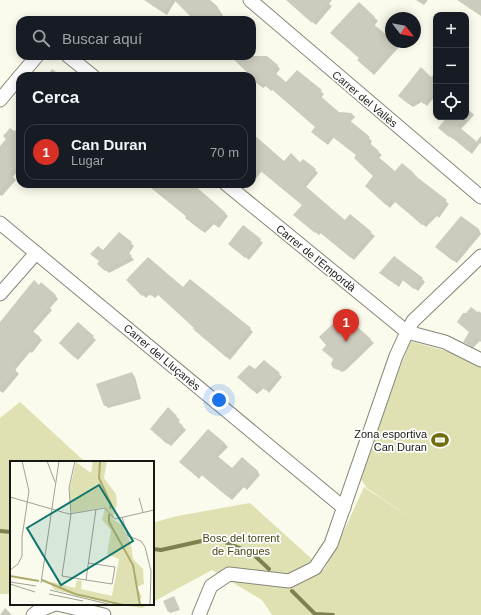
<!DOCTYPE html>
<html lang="es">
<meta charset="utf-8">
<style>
:root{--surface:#171b24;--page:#20242c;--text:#f1f3f6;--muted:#9ea1a6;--line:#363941;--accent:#d93025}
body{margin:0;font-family:Helvetica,sans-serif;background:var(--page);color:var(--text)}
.controls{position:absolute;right:12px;top:12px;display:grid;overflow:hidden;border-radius:8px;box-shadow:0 2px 10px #0003}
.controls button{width:36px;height:36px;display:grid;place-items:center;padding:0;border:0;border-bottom:1px solid var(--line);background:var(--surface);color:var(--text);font:20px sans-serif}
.compass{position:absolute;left:385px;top:12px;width:36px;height:36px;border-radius:50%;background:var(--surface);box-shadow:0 2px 10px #0003;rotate:121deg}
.you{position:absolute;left:219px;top:400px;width:14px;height:14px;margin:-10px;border:3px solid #fff;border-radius:50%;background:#1a73e8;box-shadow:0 0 0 6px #1a73e833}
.badge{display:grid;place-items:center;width:26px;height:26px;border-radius:50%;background:var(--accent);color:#fff;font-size:13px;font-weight:700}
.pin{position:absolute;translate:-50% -33px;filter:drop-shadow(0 1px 2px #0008)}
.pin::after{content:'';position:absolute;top:21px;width:14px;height:12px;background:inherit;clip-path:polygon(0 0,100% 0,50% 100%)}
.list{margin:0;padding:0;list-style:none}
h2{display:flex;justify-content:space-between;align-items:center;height:52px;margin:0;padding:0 16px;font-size:17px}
h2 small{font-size:13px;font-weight:400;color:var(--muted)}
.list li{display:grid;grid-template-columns:26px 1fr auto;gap:12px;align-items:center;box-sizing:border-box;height:56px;margin:0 8px 8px;padding:0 8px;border:1px solid var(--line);border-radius:12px}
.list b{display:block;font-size:15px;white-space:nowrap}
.list p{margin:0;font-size:13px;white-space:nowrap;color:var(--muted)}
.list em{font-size:13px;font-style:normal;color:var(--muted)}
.icon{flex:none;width:22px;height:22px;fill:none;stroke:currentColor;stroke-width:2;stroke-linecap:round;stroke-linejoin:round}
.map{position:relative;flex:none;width:481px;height:615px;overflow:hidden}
.search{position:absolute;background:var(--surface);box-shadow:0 2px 10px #0003;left:16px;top:16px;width:240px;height:44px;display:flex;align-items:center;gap:10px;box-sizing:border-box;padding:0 14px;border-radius:12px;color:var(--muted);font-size:15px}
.panel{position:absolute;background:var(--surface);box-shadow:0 2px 10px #0003;left:16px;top:72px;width:240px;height:116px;border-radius:12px}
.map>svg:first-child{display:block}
.green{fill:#e0e1b2}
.shadow{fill:#0003}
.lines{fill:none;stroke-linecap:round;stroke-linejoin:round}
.stream{stroke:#7f8050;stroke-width:4}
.building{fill:#ccccbe}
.minor-casing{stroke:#868679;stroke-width:15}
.minor{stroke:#fff;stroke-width:13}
.labels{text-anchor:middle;stroke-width:3.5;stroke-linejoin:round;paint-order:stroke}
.street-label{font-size:11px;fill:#171813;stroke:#fff}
.poi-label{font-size:11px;fill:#171813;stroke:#fff;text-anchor:end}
.park-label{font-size:11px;fill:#484714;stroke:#fff}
.inset-river{fill:none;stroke:#acac6a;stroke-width:2}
.inset-road{fill:none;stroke:#a0a096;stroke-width:1}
.view{fill:#0f766e;fill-opacity:0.15;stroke:#0f766e;stroke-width:2}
.inset-edge{fill:none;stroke:#171813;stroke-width:2}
</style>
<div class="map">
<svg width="481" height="615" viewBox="0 0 481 615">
<rect width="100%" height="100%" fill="#fbfbed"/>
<g class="green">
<path d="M410 341 457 354 481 366V579H476H481V615H272L262 600 212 570 153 602V520L156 522 177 516 250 503 324 570 336 548 364 487 411 518 367 488 360 478Z"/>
<path d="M20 402 85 462H11V594H0V418Z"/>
<path d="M115 604H149L142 608Z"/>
</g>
<g class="shadow">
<path d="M152 0H208L220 11 226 20H196L176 0 167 15 153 6 150 3Z"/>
<path d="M291 0H332L329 4 332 6 316 25 293 5Z"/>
<path d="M416 0H428L424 5Z"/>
<path d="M359 3 378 21 374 26 391 40V42H393L399 47 374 75 361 63Z"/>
<path d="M252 36 256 40 252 44Z"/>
<path d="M232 56H249L277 65 280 69 276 74 286 83 297 71 324 94 321 98 339 113 352 114 355 117 350 122 372 141 370 145 382 155 379 158 395 173H413L417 177 416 178 449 204 439 218 437 216 426 227 395 202 390 208 369 189 375 176 357 155 334 137 328 145 316 135V127L273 89 271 91 266 86 263 88 253 80 252 76H250L251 75Z"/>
<path d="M52 69 61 76H47Z"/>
<path d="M431 78 436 79V95L427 106 422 102 413 107 402 99Z"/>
<path d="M466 107 474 115 461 129 476 142 481 136V144L480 143 472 154 454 138 453 139 443 131 446 119 444 117H466Z"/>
<path d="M16 130 20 134V169L13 177 16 180 2 196 0 195V147Z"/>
<path d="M252 136 284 162 300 163 315 170 318 173 306 187 346 222 371 233 375 236 354 260 321 233 319 235 298 218 303 205 262 171 253 182 252 181Z"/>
<path d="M147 184H196L199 187 197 189 228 216 219 228 214 224 205 233 190 221 187 217Z"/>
<path d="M461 217 479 230 481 234 457 263 440 250Z"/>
<path d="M244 226 263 243 249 260 233 247Z"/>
<path d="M131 243 134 246 129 254 134 260 109 273 102 267 100 261 91 254Z"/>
<path d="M384 276 422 279 425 282 418 291 403 280 399 287Z"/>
<path d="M128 280 183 288 250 329 253 332 230 360 197 332 195 328 159 294 155 298 150 294 146 298Z"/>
<path d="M55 295 58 299 50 308 52 310 33 332 42 340 32 353 30 352 15 370 19 374 3 393 0 391V323Z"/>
<path d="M479 311 481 313V340L473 348 464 342 470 332Z"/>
<path d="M343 315 374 343 346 370 342 372 334 367V359Z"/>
<path d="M78 323 96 340 78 360 60 343Z"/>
<path d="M255 371 279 374 282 377 269 393 264 388 257 394 238 377Z"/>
<path d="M132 373 135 377 141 399 108 408 105 405Z"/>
<path d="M168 409 180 420 178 422 186 430 171 446 154 432Z"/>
<path d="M224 443 228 447 218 457 232 469 257 471 260 475 247 490 244 487 232 500 202 475 199 479 184 465Z"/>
<path d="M175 599 180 610 170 613 164 601Z"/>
<path d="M5 608 12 615H0Z"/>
</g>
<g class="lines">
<g class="stream">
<path d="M0 531 11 532"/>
<path d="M153 549 161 550 215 538 252 553 269 569"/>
<path d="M292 591 315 614 333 615"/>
</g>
</g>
<g class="building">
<path d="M144 0H171L164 13Z"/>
<path d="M174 0H210L217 6 225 20H194Z"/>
<path d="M286 0H331L312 23Z"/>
<path d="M457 0H481V16Z"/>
<path d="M359 2 375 17 371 22 391 39V42L396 43 371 72 357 60 359 58 330 33Z"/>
<path d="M230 56H267L278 65 273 71 286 82 297 70 322 90 318 94 339 112 352 113 348 119 370 137 367 141 379 151 376 155 395 171 402 163 414 173 413 174 447 200 435 216 433 214 422 225 392 199 386 205 365 186 373 176 354 158 356 155 330 135 324 142 311 132 315 127 269 87 268 88 262 83 259 85 252 79V76H249L250 75Z"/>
<path d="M421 67 431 77 436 72V88L424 104 418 99 409 104 398 96Z"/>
<path d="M447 117H466L458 126 476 141 468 151 450 136 449 137 438 128Z"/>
<path d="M10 128 20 135V162L10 174 13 176 0 191V146L6 139 3 136Z"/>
<path d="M252 133 284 161 291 153 300 162 303 159 316 169 303 184 345 220 350 214 372 232 351 258 317 230 315 233 293 215 302 205 258 169 252 176Z"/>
<path d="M146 184H193L226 213 215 225 210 221 202 231 185 218 186 216Z"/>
<path d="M461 216 479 229 453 261 435 247Z"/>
<path d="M243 225 261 239 245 258 228 244Z"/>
<path d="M119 232 132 242 126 250 132 256 105 271 97 264 99 261 90 254 98 246 103 250Z"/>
<path d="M394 256 423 278 414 289 400 278 395 284 379 273Z"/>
<path d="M148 257 183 287 190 279 251 328 226 357 193 329 194 328 155 292 151 296 147 292 142 296 126 280Z"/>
<path d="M34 280 39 285 41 282 56 295 48 304 50 306 30 329 40 337 28 351 26 349 12 366 16 370 0 390V322Z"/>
<path d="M471 307 480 314 481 312V342L476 338 469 345 463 342 469 332 457 322 463 313H466Z"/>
<path d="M343 314 371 339 343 367 338 370 333 368 331 364 333 359 322 350 326 345 319 337Z"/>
<path d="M78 322 94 336 75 358 59 343Z"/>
<path d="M264 360 280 373 265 390 260 385 253 391 237 377 249 365 255 369Z"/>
<path d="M132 372 139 395 104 406 96 384Z"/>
<path d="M168 407 177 416 175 418 183 426 167 444 150 429Z"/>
<path d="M208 429 225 443 215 454 232 468 242 457 258 471 243 488 240 485 228 497 199 473 196 476 179 462Z"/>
<path d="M174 596 179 608 168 612 163 601Z"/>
</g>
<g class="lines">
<g class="minor-casing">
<g id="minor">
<path d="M250 0 481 197"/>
<path d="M68 56 93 76"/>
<path d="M20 76 37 56"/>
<path d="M0 100 20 76"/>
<path d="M226 184 407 332 445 342 481 360"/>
<path d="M0 223 344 508"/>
<path d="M0 294 36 253"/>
<path d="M57 604 104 615"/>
<path d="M33 615 38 611 55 604"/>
<path d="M199 615 211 586 229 574 289 581 315 568 331 544 396 356 407 332 413 321 481 256"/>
</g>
</g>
<use href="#minor" class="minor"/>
</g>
<defs>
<g id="stadium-bare" transform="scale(1.38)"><path d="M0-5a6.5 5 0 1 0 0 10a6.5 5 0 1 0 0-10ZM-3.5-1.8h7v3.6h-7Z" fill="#706d0c" stroke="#fff" stroke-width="2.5" paint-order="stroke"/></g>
</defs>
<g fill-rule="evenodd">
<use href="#stadium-bare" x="440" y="440"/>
</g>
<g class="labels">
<g class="street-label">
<text transform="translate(365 99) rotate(40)" y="4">Carrer del Vallès</text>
<text transform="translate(316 258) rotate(39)" y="4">Carrer de l'Empordà</text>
<text transform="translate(162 357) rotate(40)" y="4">Carrer del Lluçanès</text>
</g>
<g class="poi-label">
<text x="427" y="438">Zona esportiva<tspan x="427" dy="13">Can Duran</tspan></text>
</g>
<g class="park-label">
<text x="241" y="542">Bosc del torrent<tspan x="241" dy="13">de Fangues</tspan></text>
</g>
</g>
<g transform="translate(10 461)">
<rect width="144" height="144" fill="#fbfbed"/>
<path d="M83 0H97L94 17 106 33 107 42 103 58 112 64 121 83 123 98 133 108 134 123 127 126 132 136 129 139 131 144H110L45 129 41 124 42 121 65 127 67 119 72 120 71 128 102 135 109 98 97 93 101 69 92 59 95 46 62 52 60 45 59 31 66 1 81 12Z" fill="#e0e1b2"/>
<path class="inset-river" d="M90 0 89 17 101 43 100 48M99 53V61L123 104 130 144M0 115 29 120M32 119 65 133 113 144"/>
<path class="inset-road" d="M37 0 45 21M65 0 59 27 61 53 52 115 76 119M0 36 59 53 95 47 105 58 144 49M129 37 133 51M112 56 118 75 131 80 135 86 141 110 140 144M78 102 105 106 102 123 76 119 86 48M0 109 8 103 12 95V76L19 30 12 0M0 121 26 125M31 122 49 0M0 123 25 131M40 129 102 144M39 133 73 140"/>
<path class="view" d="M89 24 123 80 51 124 17 67Z"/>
<rect width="144" height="144" class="inset-edge"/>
</g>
</svg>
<div class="controls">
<button>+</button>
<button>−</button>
<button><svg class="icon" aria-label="locate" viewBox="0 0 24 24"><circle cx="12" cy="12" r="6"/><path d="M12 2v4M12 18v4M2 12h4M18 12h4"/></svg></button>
</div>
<svg class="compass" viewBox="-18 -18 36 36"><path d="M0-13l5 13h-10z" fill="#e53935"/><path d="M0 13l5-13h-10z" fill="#9ea1a6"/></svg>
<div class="you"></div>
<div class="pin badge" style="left:346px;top:342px">1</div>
<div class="search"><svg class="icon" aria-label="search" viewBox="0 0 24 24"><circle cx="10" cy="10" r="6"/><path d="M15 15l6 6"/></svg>Buscar aquí</div>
<section class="panel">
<h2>Cerca<small></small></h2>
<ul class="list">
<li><span class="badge">1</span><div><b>Can Duran</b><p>Lugar</p></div><em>70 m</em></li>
</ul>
</section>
</div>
